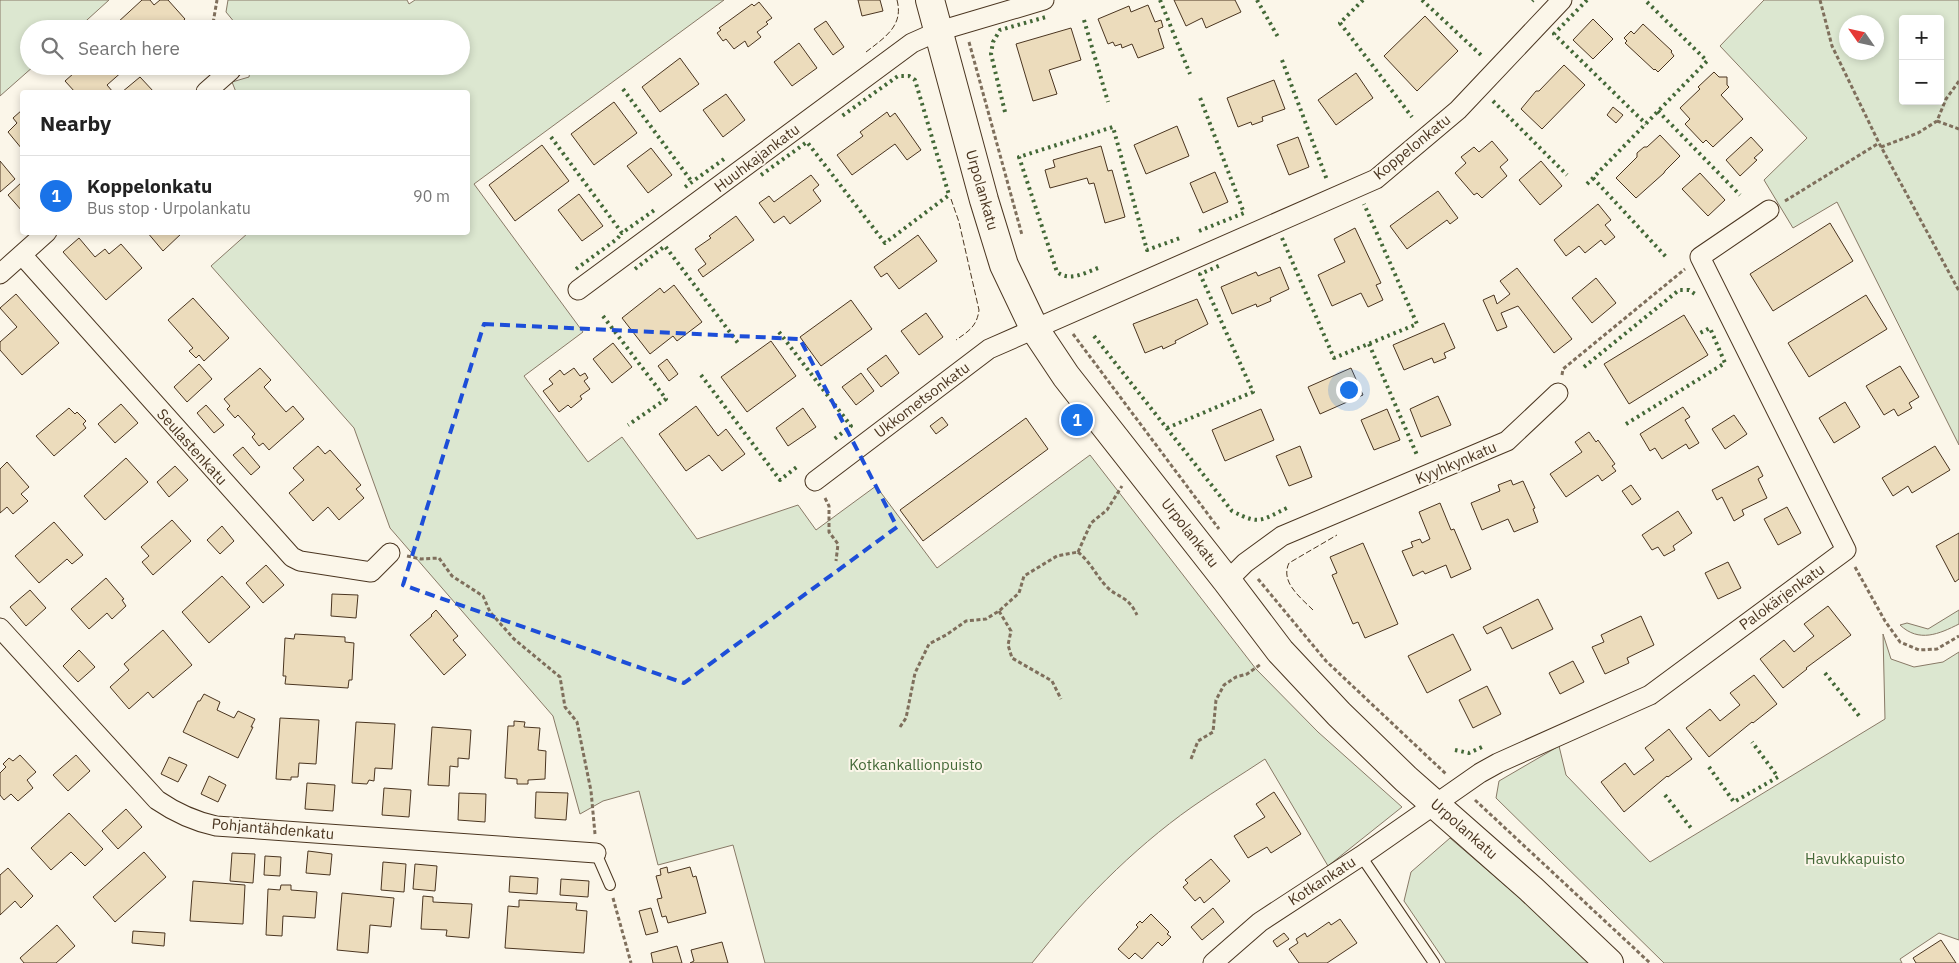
<!DOCTYPE html>
<meta charset="utf-8">
<style>
:root{--surface:#fff;--page:#f2f2f2;--text:#222;--muted:#767676;--line:#e0e0e0;--accent:#1a73e8}
body{margin:0;font-family:"IBM Plex Sans",sans-serif;background:var(--page);color:var(--text)}
.controls{position:absolute;right:15px;top:15px;display:grid;overflow:hidden;border-radius:5px;box-shadow:0 2px 8px #0003}
.controls button{width:45px;height:45px;display:grid;place-items:center;padding:0;border:0;border-bottom:1px solid var(--line);background:var(--surface);color:var(--text);font:25px sans-serif}
.compass{position:absolute;left:1839px;top:15px;width:45px;height:45px;border-radius:50%;background:var(--surface);box-shadow:0 2px 8px #0003;rotate:304deg}
.you{position:absolute;left:1348px;top:389px;width:18px;height:18px;margin:-12px;border:4px solid #fff;border-radius:50%;background:#1a73e8;box-shadow:0 0 0 8px #1a73e833}
.badge{display:grid;place-items:center;width:32px;height:32px;border-radius:50%;background:var(--accent);color:#fff;font-size:16px;font-weight:700}
.pin{position:absolute;translate:-50% -50%;border:2px solid #fff;box-shadow:0 1px 5px #0006}
.list{margin:0;padding:0;list-style:none}
h2{display:flex;justify-content:space-between;align-items:center;height:65px;margin:0;padding:0 20px;font-size:21px}
h2 small{font-size:16px;font-weight:400;color:var(--muted)}
.list li{display:grid;grid-template-columns:32px 1fr auto;gap:15px;align-items:center;box-sizing:border-box;height:80px;padding:0 20px;border-top:1px solid var(--line)}
.list b{display:block;font-size:19px;white-space:nowrap}
.list p{margin:0;font-size:16px;white-space:nowrap;color:var(--muted)}
.list em{font-size:16px;font-style:normal;color:var(--muted)}
.icon{flex:none;width:28px;height:28px;fill:none;stroke:currentColor;stroke-width:2;stroke-linecap:round;stroke-linejoin:round}
.map{position:relative;flex:none;width:1959px;height:963px;overflow:hidden}
.search{position:absolute;background:var(--surface);box-shadow:0 2px 8px #0003;left:20px;top:20px;width:450px;height:55px;display:flex;align-items:center;gap:12px;box-sizing:border-box;padding:0 18px;border-radius:28px;color:var(--muted);font-size:19px}
.panel{position:absolute;background:var(--surface);box-shadow:0 2px 8px #0003;left:20px;top:90px;width:450px;height:145px;border-radius:5px}
.map>svg:first-child{display:block}
.green{fill:#dce7d0;stroke:#887966;fill-rule:evenodd}
.building{fill:#ecdcbc;stroke:#4a3520}
.lines{fill:none;stroke-linecap:round;stroke-linejoin:round}
.service-casing{stroke:#4a3520;stroke-width:12}
.minor-casing{stroke:#4a3520;stroke-width:21}
.secondary-casing{stroke:#4a3520;stroke-width:30}
.path{stroke:#7f6f5c;stroke-width:3;stroke-dasharray:4 2.5;stroke-linecap:butt}
.service{stroke:#fbf6e9;stroke-width:10}
.minor{stroke:#fbf6e9;stroke-width:19}
.secondary{stroke:#fbf6e9;stroke-width:28}
.hedge{stroke:#436837;stroke-width:4;stroke-dasharray:2.5 4;stroke-linecap:butt}
.fence{stroke:#4a3520;stroke-width:1;stroke-dasharray:6 2.5;stroke-linecap:butt}
.marked{fill:none;stroke:#1d4ed8;stroke-width:4;stroke-dasharray:10 6;stroke-linejoin:round}
.labels{text-anchor:middle;stroke-width:4;stroke-linejoin:round;paint-order:stroke}
.street-label{font-size:15px;fill:#4a3520;stroke:#fbf6e9}
.park-label{font-size:15px;fill:#436837;stroke:#fbf6e9}
</style>
<div class="map">
<svg width="1959" height="963" viewBox="0 0 1959 963">
<rect width="100%" height="100%" fill="#fbf6e9"/>
<g class="green">
<path d="M0 0H109L77 29H29V66H34L0 96Z"/>
<path d="M228 0H407L409 4 415 0H724L474 184 583 332 524 376 588 462 622 437 697 539 798 505 816 530 876 486 937 568 1090 455 1256 669 1318 732 1402 807 1328 866 1265 759C1241 775 1216 790 1192 807 1131 850 1078 905 1032 963H765L733 845 658 865 639 791 603 801 580 814 553 716 390 528 354 428 211 266 248 233 468 232V92H236L232 82 249 77 251 66H461V29H240L226 12Z"/>
<path d="M1764 0H1959V445L1837 202 1793 228 1764 180 1807 138 1720 46ZM1903 19H1940V101H1903ZM1846 22H1876V52H1846Z"/>
<path d="M1959 610V624C1939 634 1919 643 1900 625L1907 623 1928 629Z"/>
<path d="M1883 634 1891 659 1914 667 1943 662 1959 652V940L1939 933 1900 959 1902 963H1664L1496 798 1499 781 1559 746 1566 775 1650 862 1885 719Z"/>
<path d="M1450 838 1551 925 1592 963H1446L1404 901 1411 872Z"/>
</g>
<g class="building">
<path d="M142 0H150L154 5 160 0H168L185 19 174 29H123L117 23Z"/>
<path d="M858 0H880L883 11 862 16Z"/>
<path d="M1174 0H1235L1241 12 1206 28 1202 18 1186 26Z"/>
<path d="M759 2 772 18 766 22 768 24 757 32 761 37 748 47 745 41 734 49 726 39 723 41 717 33 721 30 719 28 752 4 754 6Z"/>
<path d="M1148 5 1155 22 1161 20 1163 27 1158 29 1164 48 1138 58 1132 44 1122 48 1121 44 1115 46 1113 42 1108 44 1098 19 1129 6 1131 12Z"/>
<path d="M1425 16 1458 51 1417 91 1384 56Z"/>
<path d="M1593 19 1613 39 1593 59 1573 40Z"/>
<path d="M826 21 844 47 833 55 814 29Z"/>
<path d="M1643 24 1672 51 1671 52 1674 56 1658 72 1655 69 1654 70 1625 43 1627 41 1624 38 1631 31 1634 34Z"/>
<path d="M1071 28 1081 60 1049 70 1057 94 1033 101 1016 44Z"/>
<path d="M799 43 817 68 792 86 774 62Z"/>
<path d="M680 58 699 84 660 112 642 87Z"/>
<path d="M1564 65 1585 85 1542 129 1521 109 1536 91H1539Z"/>
<path d="M82 66H121L124 70 107 85 113 92H75L65 81Z"/>
<path d="M1714 72 1719 77H1727V85L1729 87 1721 95 1743 119 1713 147 1706 140 1703 143 1685 124 1690 119 1680 108 1700 89 1698 87Z"/>
<path d="M1356 73 1373 98 1336 125 1318 100Z"/>
<path d="M140 77 154 92H122Z"/>
<path d="M1274 80 1285 109 1262 117 1263 121 1252 125 1251 122 1238 127 1227 98Z"/>
<path d="M726 94 745 120 723 137 703 110Z"/>
<path d="M614 102 637 133 594 165 571 134Z"/>
<path d="M1613 107 1623 115 1616 123 1607 115Z"/>
<path d="M22 110V149L8 132 17 123 13 118Z"/>
<path d="M887 112 890 117 895 113 921 150 907 160 895 144 852 175 837 155 863 136 860 132Z"/>
<path d="M1177 126 1189 156 1146 174 1134 145Z"/>
<path d="M1660 135 1680 156 1665 171 1664 173 1636 198 1616 178 1637 157V153L1644 147H1647Z"/>
<path d="M1298 137 1309 167 1289 175 1277 145Z"/>
<path d="M1751 137 1763 150 1754 158 1757 160 1740 176 1726 160Z"/>
<path d="M1492 141 1508 160 1500 167 1507 176 1482 198 1477 193 1474 195 1455 173 1466 163 1461 157 1474 147 1479 152Z"/>
<path d="M542 145 569 181 515 221 489 185Z"/>
<path d="M1101 146 1108 171 1112 170 1125 217 1105 223 1094 183 1089 184 1087 178 1050 188 1045 170 1055 167 1053 160Z"/>
<path d="M651 148 672 175 648 193 627 166Z"/>
<path d="M0 161 15 179 0 192Z"/>
<path d="M1541 161 1562 186 1540 205 1519 180Z"/>
<path d="M1215 172 1228 202 1203 213 1190 183Z"/>
<path d="M1700 173 1725 200 1708 216 1682 189Z"/>
<path d="M811 175 819 185 813 190 821 201 790 224 784 216 774 223 759 203 769 196 774 202Z"/>
<path d="M22 182V211L8 195Z"/>
<path d="M1438 191 1458 218 1450 224 1447 220 1407 249 1390 226Z"/>
<path d="M579 194 603 226 582 241 558 210Z"/>
<path d="M1598 204 1611 220 1605 225 1615 237 1605 245 1601 240 1585 253 1579 246 1566 256 1554 240Z"/>
<path d="M736 216 754 240 703 277 698 270 706 264 695 249 711 238 709 236Z"/>
<path d="M1830 223 1853 261 1773 311 1750 274Z"/>
<path d="M1355 228 1381 283 1376 285 1383 300 1368 307 1361 293 1332 306 1318 275 1345 262 1334 239Z"/>
<path d="M147 232H183L163 251Z"/>
<path d="M918 235 937 261 899 289 887 273 881 277 874 267Z"/>
<path d="M79 238 95 257 105 249 109 254 121 244 142 268 106 300 63 252Z"/>
<path d="M1280 267 1289 289 1270 298 1271 301 1257 307 1256 304 1232 314 1221 287 1256 272 1258 276Z"/>
<path d="M1517 268 1572 339 1554 353 1518 306 1501 313 1507 327 1497 331 1483 300 1494 295 1497 304 1510 294 1500 281Z"/>
<path d="M1596 278 1616 303 1592 323 1572 298Z"/>
<path d="M674 285 702 322 677 341 673 336 650 354 622 318 660 288 664 293Z"/>
<path d="M16 294 59 343 22 375 0 350V342L17 327 0 308Z"/>
<path d="M1866 295 1887 329 1809 377 1788 343Z"/>
<path d="M193 298 229 338 204 361 199 355 196 358 189 351 193 348 168 320Z"/>
<path d="M1197 299 1208 324 1175 341 1176 343 1163 349 1162 346 1145 353 1133 324Z"/>
<path d="M851 300 872 329 821 366 800 337Z"/>
<path d="M926 313 943 337 919 355 901 331Z"/>
<path d="M1684 315 1708 355 1629 404 1604 364Z"/>
<path d="M1444 323 1455 348 1444 353 1446 358 1434 363 1432 358 1404 370 1393 345Z"/>
<path d="M771 341 796 376 747 412 721 377Z"/>
<path d="M613 343 632 367 612 383 593 359Z"/>
<path d="M886 355 899 373 881 387 867 369Z"/>
<path d="M667 359 678 374 669 381 658 366Z"/>
<path d="M199 364 212 379 187 402 174 387Z"/>
<path d="M1900 366 1919 397 1909 403 1912 408 1898 416 1894 409 1884 415 1866 386Z"/>
<path d="M260 368 271 380 264 387 286 412 293 406 304 419 269 450 263 443 259 446 252 437 255 434 238 415 235 418 227 409 230 406 224 399Z"/>
<path d="M574 368 580 376 585 373 588 378 584 381 590 389 580 396 582 399 571 408 568 405 559 412 543 391 553 384 549 379 560 370 564 375Z"/>
<path d="M1351 368 1363 395 1320 414 1308 387Z"/>
<path d="M861 373 874 391 856 405 842 387Z"/>
<path d="M1438 396 1451 425 1421 437 1410 409Z"/>
<path d="M1845 402 1860 427 1834 443 1819 418Z"/>
<path d="M121 404 138 423 115 443 98 424Z"/>
<path d="M206 405 224 425 214 433 197 413Z"/>
<path d="M696 406 718 436 726 429 745 454 722 471 709 455 686 471 659 434Z"/>
<path d="M1683 407 1690 417 1685 420 1699 443 1689 449 1686 444 1662 459 1655 448 1650 451 1640 434Z"/>
<path d="M69 408 75 414 77 412 86 421 83 424 86 428 54 456 36 436Z"/>
<path d="M803 408 816 427 788 446 776 428Z"/>
<path d="M1261 409 1274 440 1225 461 1212 430Z"/>
<path d="M1387 409 1400 440 1374 450 1361 420Z"/>
<path d="M1734 415 1747 434 1725 449 1712 429Z"/>
<path d="M942 417 948 425 936 434 930 426Z"/>
<path d="M1026 418 1048 449 923 541 900 510Z"/>
<path d="M1589 432 1596 442 1598 440 1615 464 1612 466 1616 471 1602 481 1598 475 1566 497 1550 474 1582 452 1575 442Z"/>
<path d="M318 446 325 454 330 450 361 485 356 489 364 498 339 520 328 507 313 521 289 493 304 480 293 468Z"/>
<path d="M1300 446 1312 477 1289 486 1276 456Z"/>
<path d="M1935 446 1950 470 1912 493 1908 486 1893 496 1882 478Z"/>
<path d="M243 447 260 467 251 475 233 455Z"/>
<path d="M126 458 148 482 105 520 84 496Z"/>
<path d="M7 462 29 487 21 494 28 501 13 514 7 507 0 513V469Z"/>
<path d="M175 466 188 480 169 497 157 482Z"/>
<path d="M1758 466 1763 476 1758 479 1767 498 1742 510 1744 515 1734 521 1722 497 1717 500 1712 490Z"/>
<path d="M1511 480 1513 485 1523 481 1535 508 1533 509 1538 522 1514 532 1508 519 1482 530 1471 503 1500 491 1498 485Z"/>
<path d="M1631 485 1641 499 1632 505 1622 491Z"/>
<path d="M1440 503 1451 530 1454 529 1471 569 1451 578 1446 565 1425 574 1423 571 1413 576 1402 551 1413 547 1411 542 1420 539 1422 543 1430 539 1419 512Z"/>
<path d="M1787 507 1801 533 1778 545 1764 519Z"/>
<path d="M1678 511 1692 533 1673 546 1675 550 1664 556 1658 547 1652 550 1642 535Z"/>
<path d="M172 520 191 541 153 575 142 562 149 556 141 547Z"/>
<path d="M54 522 83 555 72 564 67 559 39 583 15 556Z"/>
<path d="M222 526 234 541 220 554 207 540Z"/>
<path d="M1959 533V579L1955 582 1936 546Z"/>
<path d="M1363 543 1398 624 1365 638 1358 622 1353 624 1332 575 1337 573 1330 557Z"/>
<path d="M1728 562 1741 588 1718 599 1705 573Z"/>
<path d="M266 565 284 585 263 603 246 583Z"/>
<path d="M222 576 250 607 209 643 182 612Z"/>
<path d="M106 578 124 599 122 600 126 606 112 619 107 613 89 629 71 609Z"/>
<path d="M30 590 46 608 26 626 10 607Z"/>
<path d="M332 594 358 595 356 618 331 616Z"/>
<path d="M1538 599 1553 629 1512 649 1501 627 1487 634 1483 627Z"/>
<path d="M1828 606 1851 635 1806 668 1807 669 1783 688 1760 659 1784 640 1794 652 1814 636 1804 624Z"/>
<path d="M436 610 458 636 453 640 466 655 444 675 410 635 432 616 431 615Z"/>
<path d="M1641 616 1654 645 1627 658 1629 663 1605 674 1592 647 1604 642 1601 635Z"/>
<path d="M163 630 192 665 153 698 148 692 129 709 110 687 129 670 124 664Z"/>
<path d="M295 634 345 637V642L354 643 352 680H349L348 688 285 684 286 676H283L285 638 294 639Z"/>
<path d="M1453 634 1471 670 1427 693 1408 656Z"/>
<path d="M79 650 95 667 78 682 63 666Z"/>
<path d="M1573 661 1584 682 1560 694 1549 673Z"/>
<path d="M1754 675 1777 704 1753 723 1752 722 1709 757 1686 728 1710 709 1720 721 1740 705 1730 693Z"/>
<path d="M1487 686 1501 714 1473 728 1459 700Z"/>
<path d="M204 694 220 702 217 710 234 718 238 711 255 719 251 727H253L238 758 183 732 198 701H200Z"/>
<path d="M280 718 319 720 316 764 299 763 298 777H291V780L276 779Z"/>
<path d="M514 721 525 722 524 727 540 728 538 750 546 751 545 779 528 780V784H517V779L505 778 508 726H514Z"/>
<path d="M356 722 395 724 392 769 375 768 374 781 369 780 367 784 352 783Z"/>
<path d="M432 727 471 730 469 759 458 758V767L450 766 449 786 428 785Z"/>
<path d="M1669 729 1692 759 1668 777 1667 776 1624 812 1601 782 1625 763 1634 775 1654 760 1645 748Z"/>
<path d="M20 755 36 772 27 780 33 788 18 801 11 794 4 800 0 795V773L6 767 3 764 9 758 13 761Z"/>
<path d="M76 755 90 771 68 791 53 775Z"/>
<path d="M169 757 187 765 178 782 161 774Z"/>
<path d="M209 776 226 785 218 802 201 794Z"/>
<path d="M307 783 335 785 333 811 305 809Z"/>
<path d="M384 788 411 790 409 817 382 815Z"/>
<path d="M536 792 568 793 566 820 535 818Z"/>
<path d="M1274 792 1301 834 1271 853 1267 847 1248 858 1234 836 1265 817 1256 804Z"/>
<path d="M459 793 486 794 485 822 458 820Z"/>
<path d="M126 809 142 827 118 849 102 831Z"/>
<path d="M69 813 103 849 85 866 71 852 51 870 31 848Z"/>
<path d="M308 851 332 854 330 875 306 873Z"/>
<path d="M144 852 166 877 115 922 93 897Z"/>
<path d="M232 853 255 854 253 883 230 881Z"/>
<path d="M265 856 281 857 280 876 264 875Z"/>
<path d="M1211 859 1230 881 1204 903 1200 897 1195 901 1183 887 1188 883 1185 880Z"/>
<path d="M383 862 406 864 404 892 381 890Z"/>
<path d="M415 864 437 866 435 891 413 889Z"/>
<path d="M667 867 668 873 690 867 693 877 696 876 706 913 668 923 666 916 662 917 657 899 662 898 656 876 661 875 660 869Z"/>
<path d="M8 868 33 896 21 908 15 901 0 915V875Z"/>
<path d="M510 876 538 878 537 894 509 892Z"/>
<path d="M561 879 589 881 588 897 560 895Z"/>
<path d="M193 881 245 885 243 924 190 921Z"/>
<path d="M281 885H291V890L317 892 315 918 283 916 282 936 266 935 268 889 280 890Z"/>
<path d="M342 893 394 898 391 927 370 925 368 953 337 950Z"/>
<path d="M423 896 433 897V902L472 904 469 938 446 936 447 930 421 929Z"/>
<path d="M519 900 577 903 576 910 587 911 584 953 505 948 508 906 519 907Z"/>
<path d="M651 908 658 932 646 935 639 911Z"/>
<path d="M1213 908 1224 922 1202 940 1191 927Z"/>
<path d="M1151 914 1169 932 1167 934 1171 937 1162 946 1158 942 1142 959 1135 953 1129 959 1118 949 1138 927 1136 925 1140 921 1142 923Z"/>
<path d="M1340 919 1357 943 1327 963H1299L1289 949 1298 943 1296 939 1305 933 1307 937 1329 922 1331 925Z"/>
<path d="M57 925 75 946 56 963H24L20 958Z"/>
<path d="M133 931 165 933 164 946 132 943Z"/>
<path d="M1284 933 1289 939 1277 947 1273 941Z"/>
<path d="M1941 940 1956 963H1916L1913 958Z"/>
<path d="M722 942 728 963H690L694 961 691 950Z"/>
<path d="M677 946 682 963H653L651 953Z"/>
</g>
<g class="lines">
<g class="service-casing">
<g id="service">
<path d="M596 853 610 885"/>
<path d="M1361 856 1434 963"/>
</g>
</g>
<g class="minor-casing">
<g id="minor">
<path d="M206 92 231 70"/>
<path d="M22 255 292 557 300 561 371 572 390 553"/>
<path d="M0 274 47 232"/>
<path d="M578 290 912 43 939 31 1044 0"/>
<path d="M815 481 989 349 1376 179 1458 110 1562 0"/>
<path d="M1227 581 1245 563 1282 536 1507 441 1558 393"/>
<path d="M0 628 157 800C176 813 193 821 216 826L596 853"/>
<path d="M1213 963 1260 922 1361 856 1480 773 1498 763 1650 695 1846 550 1700 257 1769 210"/>
</g>
</g>
<g class="secondary-casing">
<path id="secondary" d="M930 0 984 200 1004 265 1034 328 1066 376 1227 581 1280 651 1339 714 1406 779 1531 889 1609 963"/>
</g>
<g class="path">
<path d="M1820 0 1832 46 1879 143 1959 291"/>
<path d="M212 29 217 0"/>
<path d="M969 42 1022 235"/>
<path d="M1937 121 1959 129"/>
<path d="M1881 147 1918 133 1937 121 1946 99 1959 81"/>
<path d="M1785 201 1879 143"/>
<path d="M1073 334 1219 529"/>
<path d="M1562 375 1563 369 1685 269"/>
<path d="M825 498 829 506V532L838 544 836 561"/>
<path d="M1078 552 1091 523 1107 510 1122 486"/>
<path d="M1078 552C1092 564 1095 574 1106 586 1118 599 1127 594 1137 615"/>
<path d="M407 556 421 559 439 558 452 576 483 596 490 612 514 639 560 677 565 707 577 722 591 791 595 834"/>
<path d="M1855 567 1885 621 1900 642 1919 650 1937 649 1959 636"/>
<path d="M1258 579 1326 661 1446 774"/>
<path d="M999 611 1011 631 1008 645 1012 658 1052 681 1061 699"/>
<path d="M900 727 906 718 915 673 929 644 946 635 966 621 986 619 999 611 1019 593 1024 576 1057 556 1078 552"/>
<path d="M1191 759 1198 741 1213 732 1216 700 1224 685 1236 677 1247 674 1261 664"/>
<path d="M1475 800 1650 963"/>
<path d="M613 898 631 963"/>
</g>
<use href="#service" class="service"/>
<use href="#minor" class="minor"/>
<use href="#secondary" class="secondary"/>
<g class="hedge">
<path d="M1160 0 1190 74"/>
<path d="M1257 0 1278 37"/>
<path d="M1363 0 1340 23 1412 117"/>
<path d="M1422 0 1481 55"/>
<path d="M1587 0 1554 34 1646 124"/>
<path d="M1532 1 1533 0"/>
<path d="M1084 20 1108 102"/>
<path d="M1282 60 1327 180"/>
<path d="M623 89 692 182"/>
<path d="M1493 101 1567 175"/>
<path d="M1658 111 1740 195"/>
<path d="M1005 112 991 54 993 42 1000 30 1046 17"/>
<path d="M551 137 622 233 656 209"/>
<path d="M761 175 807 142 885 243 949 195 915 80 909 76H898L842 116"/>
<path d="M1593 178 1668 259"/>
<path d="M1587 184 1707 61 1645 0"/>
<path d="M685 187 724 159"/>
<path d="M1199 231 1244 213 1199 95"/>
<path d="M1282 238 1334 358 1417 324 1364 204"/>
<path d="M1098 268C1084 273 1070 282 1057 272L1019 157 1113 127 1147 250 1180 238"/>
<path d="M576 269 617 239 622 233"/>
<path d="M635 269 665 246 738 343"/>
<path d="M603 316 666 399 628 425"/>
<path d="M779 332 851 426 833 440"/>
<path d="M1094 336 1232 511C1261 526 1261 520 1289 507"/>
<path d="M1369 344 1417 455"/>
<path d="M1584 367 1679 290H1689L1695 294"/>
<path d="M701 375 780 480 798 466"/>
<path d="M1626 424 1725 363 1710 328 1700 333"/>
<path d="M1167 428 1253 392 1200 274 1221 265"/>
<path d="M1825 673 1860 717"/>
<path d="M1455 750 1469 753 1482 747"/>
<path d="M1709 767 1734 802 1778 777 1752 742"/>
<path d="M1665 795 1691 828"/>
</g>
<g class="fence">
<path d="M866 52C884 38 904 26 897 0"/>
<path d="M951 199 959 222 979 310C977 326 969 331 956 340"/>
<path d="M1313 610C1300 597 1280 582 1289 563L1337 535"/>
</g>
</g>
<path class="marked" d="M484 324 800 339 897 527 684 683 403 585Z"/>
<g class="labels">
<g class="street-label">
<text transform="translate(1412 147) rotate(-39)" y="5">Koppelonkatu</text>
<text transform="translate(757 158) rotate(-37)" y="5">Huuhkajankatu</text>
<text transform="translate(982 190) rotate(74)" y="5">Urpolankatu</text>
<text transform="translate(922 400) rotate(-37)" y="5">Ukkometsonkatu</text>
<text transform="translate(192 447) rotate(48)" y="5">Seulastenkatu</text>
<text transform="translate(1456 463) rotate(-23)" y="5">Kyyhkynkatu</text>
<text transform="translate(1190 533) rotate(52)" y="5">Urpolankatu</text>
<text transform="translate(1782 597) rotate(-36)" y="5">Palokärjenkatu</text>
<text transform="translate(273 829) rotate(5)" y="5">Pohjantähdenkatu</text>
<text transform="translate(1464 829) rotate(41)" y="5">Urpolankatu</text>
<text transform="translate(1322 881) rotate(-33)" y="5">Kotkankatu</text>
</g>
<g class="park-label">
<text x="916" y="770">Kotkankallionpuisto</text>
<text x="1855" y="864">Havukkapuisto</text>
</g>
</g>
</svg>
<div class="controls">
<button>+</button>
<button>−</button>
</div>
<svg class="compass" viewBox="-18 -18 36 36"><path d="M0-13l5 13h-10z" fill="#e53935"/><path d="M0 13l5-13h-10z" fill="#767676"/></svg>
<div class="you"></div>
<div class="pin badge" style="left:1077px;top:420px">1</div>
<div class="search"><svg class="icon" aria-label="search" viewBox="0 0 24 24"><circle cx="10" cy="10" r="6"/><path d="M15 15l6 6"/></svg>Search here</div>
<section class="panel">
<h2>Nearby<small></small></h2>
<ul class="list">
<li><span class="badge">1</span><div><b>Koppelonkatu</b><p>Bus stop · Urpolankatu</p></div><em>90 m</em></li>
</ul>
</section>
</div>
